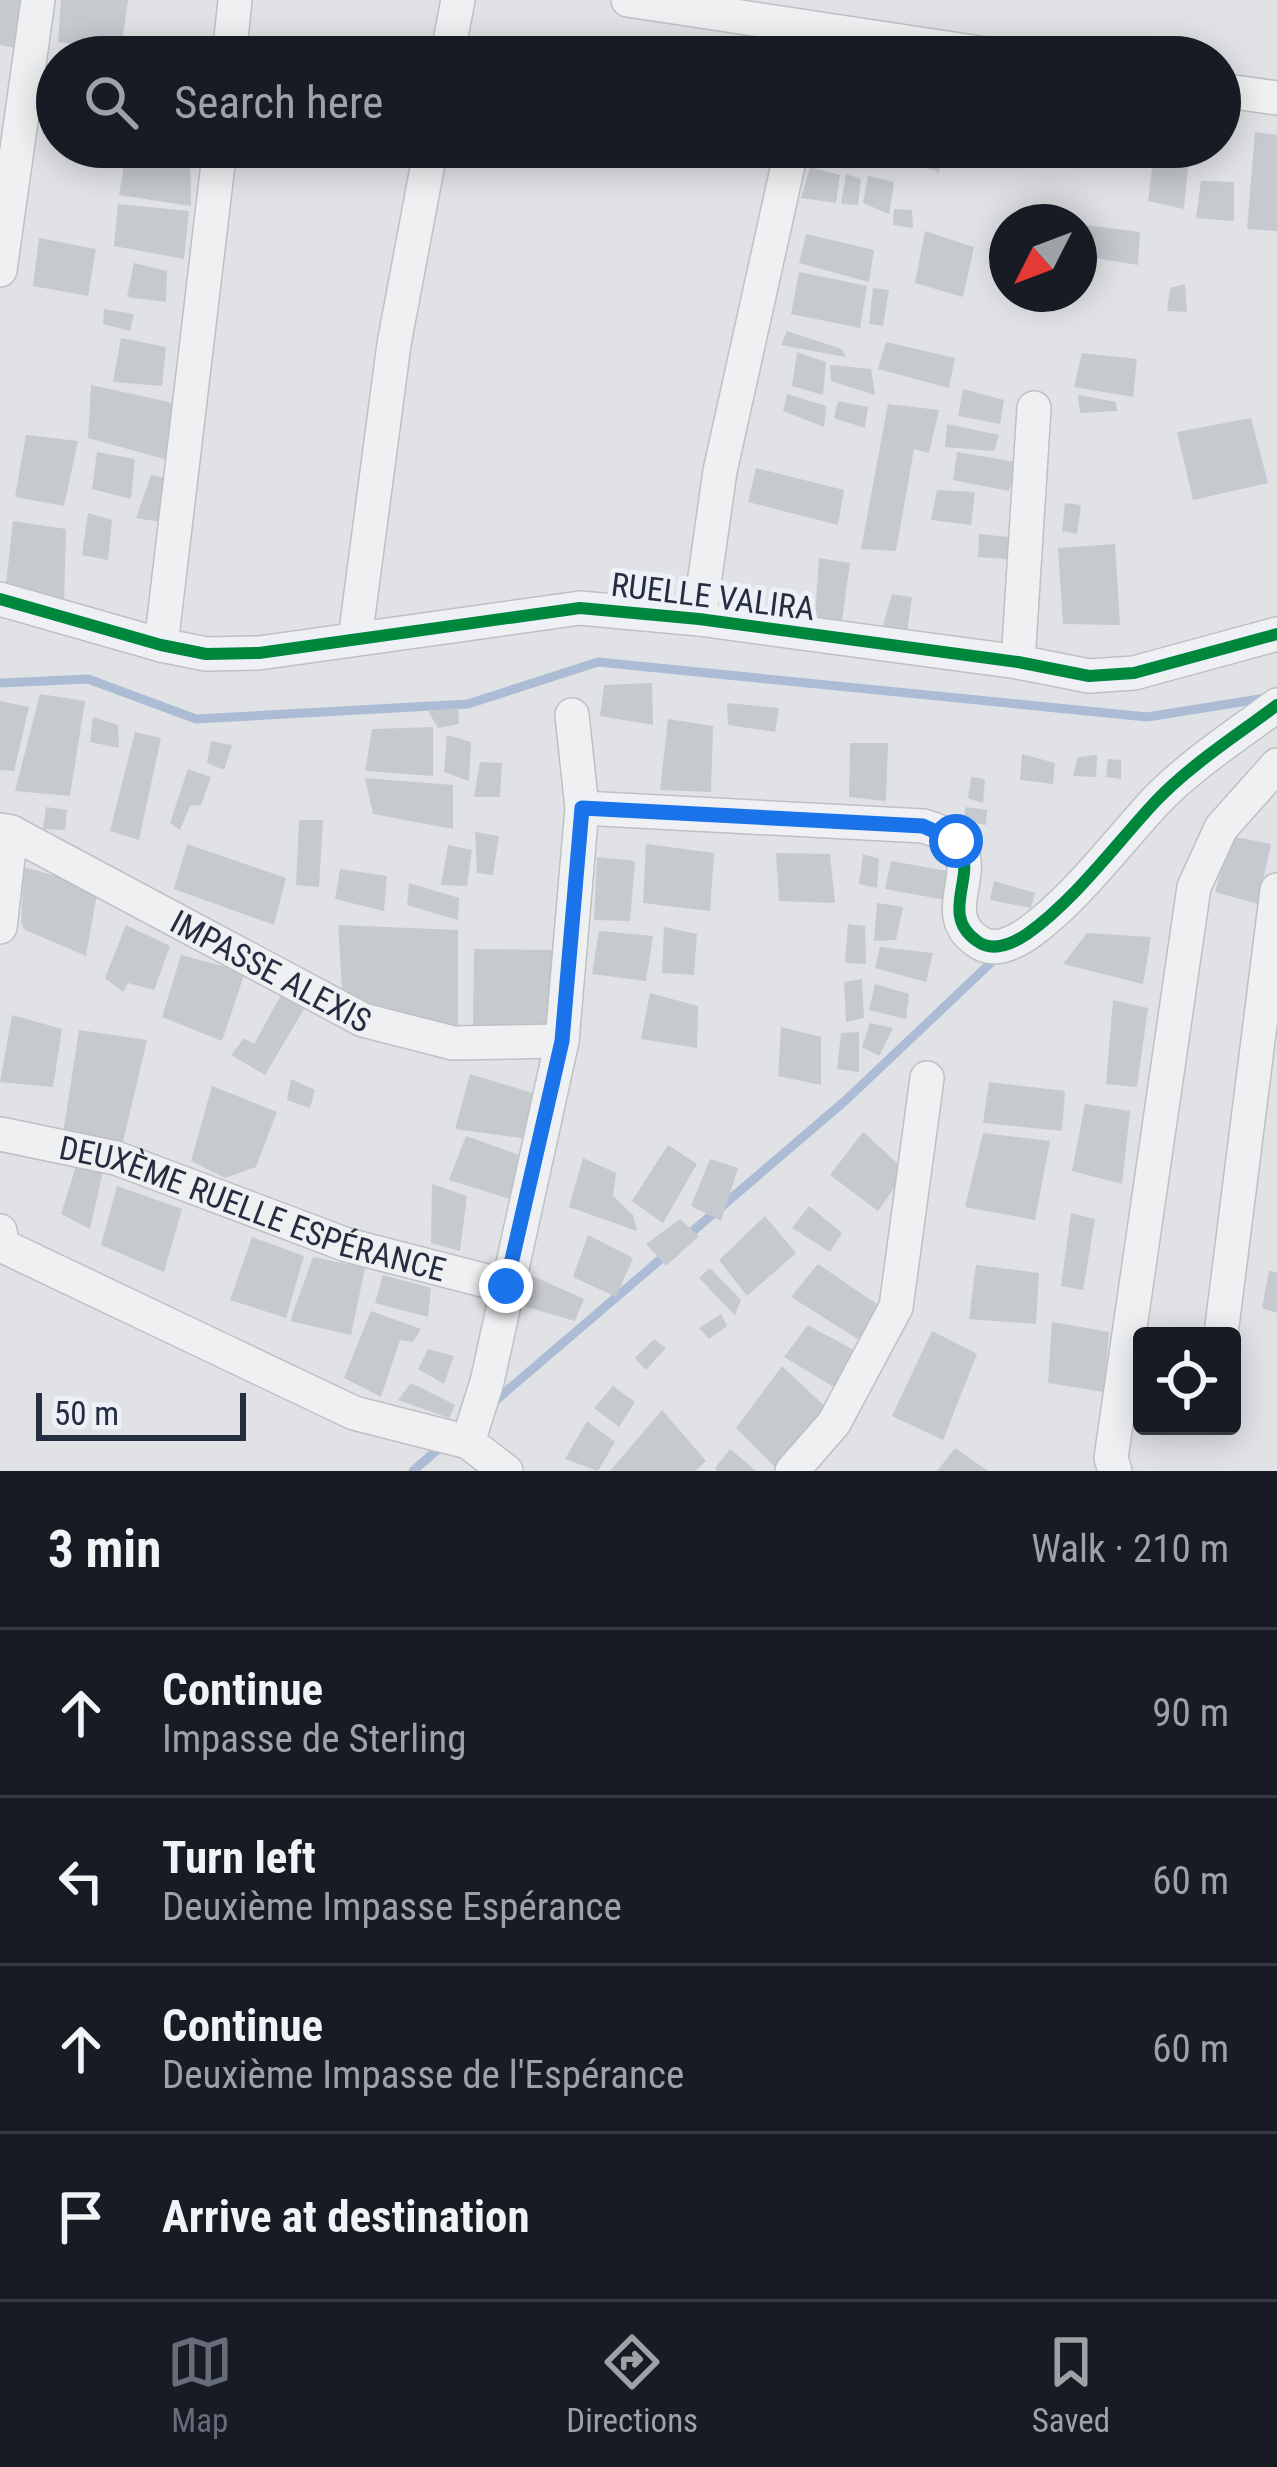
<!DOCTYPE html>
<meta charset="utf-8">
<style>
:root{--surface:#171b24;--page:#20242c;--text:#f1f3f6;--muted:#9ea1a6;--line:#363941;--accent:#666c7a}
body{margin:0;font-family:"Roboto Condensed",sans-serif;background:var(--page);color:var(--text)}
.controls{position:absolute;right:36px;bottom:36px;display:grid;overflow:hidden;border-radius:12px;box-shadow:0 6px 30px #0003}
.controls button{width:108px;height:108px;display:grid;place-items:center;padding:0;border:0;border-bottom:3px solid var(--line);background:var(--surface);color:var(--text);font:60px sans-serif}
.compass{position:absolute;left:989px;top:204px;width:108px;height:108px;border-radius:50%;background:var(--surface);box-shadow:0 6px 30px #0003;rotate:228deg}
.scale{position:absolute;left:36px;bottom:30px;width:210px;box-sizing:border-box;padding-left:12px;border:6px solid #252d40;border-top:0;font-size:33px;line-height:42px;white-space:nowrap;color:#252d40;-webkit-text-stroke:9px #edf0f6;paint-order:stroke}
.stop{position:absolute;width:36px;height:36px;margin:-27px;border:9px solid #1a73e8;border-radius:50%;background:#fff}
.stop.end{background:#1a73e8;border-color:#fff;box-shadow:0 3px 12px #0008}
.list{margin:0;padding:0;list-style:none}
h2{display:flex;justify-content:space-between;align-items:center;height:156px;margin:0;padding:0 48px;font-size:51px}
h2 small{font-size:39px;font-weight:400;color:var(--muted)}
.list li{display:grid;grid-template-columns:78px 1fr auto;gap:36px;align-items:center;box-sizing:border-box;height:168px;padding:0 48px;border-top:3px solid var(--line)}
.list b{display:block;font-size:45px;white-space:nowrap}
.list p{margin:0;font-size:39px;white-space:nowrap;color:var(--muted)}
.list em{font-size:39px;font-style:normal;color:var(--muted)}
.icon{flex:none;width:66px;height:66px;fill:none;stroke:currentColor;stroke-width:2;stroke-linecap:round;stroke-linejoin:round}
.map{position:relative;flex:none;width:1277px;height:1471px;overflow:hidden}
.search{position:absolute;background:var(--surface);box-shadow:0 6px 30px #0003;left:36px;right:36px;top:36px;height:132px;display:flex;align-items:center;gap:30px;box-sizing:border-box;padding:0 42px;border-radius:66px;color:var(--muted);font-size:45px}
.sheet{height:828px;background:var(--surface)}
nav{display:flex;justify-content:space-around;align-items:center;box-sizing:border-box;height:168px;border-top:3px solid var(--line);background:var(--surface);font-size:33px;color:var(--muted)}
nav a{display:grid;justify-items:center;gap:6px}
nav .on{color:var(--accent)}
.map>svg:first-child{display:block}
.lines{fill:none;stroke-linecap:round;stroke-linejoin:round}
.stream{stroke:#acbcd4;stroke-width:9}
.building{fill:#c6c9cd}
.street-casing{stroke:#bec0c4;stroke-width:36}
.street{stroke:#eff0f2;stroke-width:33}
.cycleway-casing{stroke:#edf0f6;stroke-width:20}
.cycleway{stroke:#00873e;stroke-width:12}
.route{stroke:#1a73e8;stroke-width:15}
.labels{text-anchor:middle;stroke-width:10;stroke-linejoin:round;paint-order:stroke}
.street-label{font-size:33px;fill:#252d40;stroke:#edf0f6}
</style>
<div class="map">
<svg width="1277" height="1471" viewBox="0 0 1277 1471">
<rect width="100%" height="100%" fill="#e0e2e6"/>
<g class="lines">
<g class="stream">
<path d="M0 683 88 679 196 719 468 704 598 662 1147 717 1266 698"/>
<path d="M686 1237 846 1100 999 955"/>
<path d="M495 1401 669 1252"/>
<path d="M413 1471 445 1443"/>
</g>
</g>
<g class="building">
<path d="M0 0H22L15 48 0 45Z"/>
<path d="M61 0H128L121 51 58 42Z"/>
<path d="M44 115 57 116V133L42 134Z"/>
<path d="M1255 132 1277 135V231L1247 229Z"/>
<path d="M127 147H190L191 206 119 195Z"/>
<path d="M923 147 942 151 939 172 919 165Z"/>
<path d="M1154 153 1189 158 1184 209 1148 201Z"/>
<path d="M810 167 840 175 836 203 801 198Z"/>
<path d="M846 174 861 179 858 205 841 204Z"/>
<path d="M868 176 894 182 889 214 863 203Z"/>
<path d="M1201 181 1234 182V221L1196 218Z"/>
<path d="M118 204 189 211 184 259 114 246Z"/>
<path d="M894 209 912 210 913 228 893 225Z"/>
<path d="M1086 225 1140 232 1138 265 1081 256Z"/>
<path d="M925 231 974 247 963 297 915 283Z"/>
<path d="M806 234 874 250 869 282 799 263Z"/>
<path d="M39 238 96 249 88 296 33 286Z"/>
<path d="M134 263 167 271 166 302 127 297Z"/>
<path d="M799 272 867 286 860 328 791 314Z"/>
<path d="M1185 284 1187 312 1167 311 1170 288Z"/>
<path d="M873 288 889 290 883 326 869 324Z"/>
<path d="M104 309 134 314 130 331 103 324Z"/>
<path d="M787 331 842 349 846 357 781 345Z"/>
<path d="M121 338 166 347 162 386 113 382Z"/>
<path d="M886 342 955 358 949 388 878 369Z"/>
<path d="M797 352 826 362 823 395 792 386Z"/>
<path d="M1082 353 1137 359 1133 397 1074 387Z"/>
<path d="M830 365 871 369 875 395 831 381Z"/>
<path d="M91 385 178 404 168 460 88 438Z"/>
<path d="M963 389 1004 400 1000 424 958 416Z"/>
<path d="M787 394 826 406 824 427 783 411Z"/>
<path d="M1078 395 1116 402 1117 411 1080 413Z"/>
<path d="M838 401 868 407 865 428 834 418Z"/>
<path d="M888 404 939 410 929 453 914 449 896 551 861 549Z"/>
<path d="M1251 418 1268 483 1193 500 1177 432Z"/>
<path d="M947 424 999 435 994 451 945 447Z"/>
<path d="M26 435 78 441 64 506 15 497Z"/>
<path d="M97 452 135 459 131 499 92 489Z"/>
<path d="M957 452 1017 462 1009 491 953 480Z"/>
<path d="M756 468 844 490 838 525 748 502Z"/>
<path d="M151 475 175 480 166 523 136 518Z"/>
<path d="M937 490 975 492 971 525 931 520Z"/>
<path d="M1065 503 1081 505 1077 534 1062 531Z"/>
<path d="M88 513 112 520 108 560 82 555Z"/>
<path d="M13 521 66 529 64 601 5 593Z"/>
<path d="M979 534 1019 538 1018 560 978 557Z"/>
<path d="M1115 544 1120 625 1063 624 1058 548Z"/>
<path d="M819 558 850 563 842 621 815 616Z"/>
<path d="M892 594 912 597 907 632 882 629Z"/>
<path d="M652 683 653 725 600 716 604 685Z"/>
<path d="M40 694 85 701 70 796 15 791Z"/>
<path d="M0 701 29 707 14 771 0 770Z"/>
<path d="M727 703 779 708 775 732 728 725Z"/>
<path d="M458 708 459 724 438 728 428 711Z"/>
<path d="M93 717 118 725 119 748 90 742Z"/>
<path d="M668 719 713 726 711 792 660 790Z"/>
<path d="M433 727V776L365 771 372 729Z"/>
<path d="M135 732 161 738 139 840 110 831Z"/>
<path d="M447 735 471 742 469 781 444 772Z"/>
<path d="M211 741 232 745 224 770 207 763Z"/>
<path d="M850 743H888L886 801 849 797Z"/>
<path d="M1022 754 1055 763 1053 784 1020 780Z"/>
<path d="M1097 755 1096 777 1073 776 1078 757Z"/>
<path d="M1108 759 1121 760V779L1106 777Z"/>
<path d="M480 762 502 763 500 797H474Z"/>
<path d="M188 769 211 777 201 805 190 806 180 830 170 823Z"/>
<path d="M971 777 985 779 983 803 968 798Z"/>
<path d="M365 778 453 785V829L373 814Z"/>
<path d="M46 807 67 810 65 830 43 829Z"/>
<path d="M966 807 987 810 986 825 963 820Z"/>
<path d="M299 820H323L319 887 296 885Z"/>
<path d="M475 832 499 836 493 875 477 873Z"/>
<path d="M1231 836 1271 844 1258 904 1215 892Z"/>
<path d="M187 844 286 878 274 925 174 889Z"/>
<path d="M646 844 714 853 710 911 643 903Z"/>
<path d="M448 845 472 850 467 886 441 885Z"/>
<path d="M776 853 830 854 835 903 779 901Z"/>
<path d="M863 854 879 859 877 888 859 884Z"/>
<path d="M597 857 635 861 630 921 594 920Z"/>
<path d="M891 861 964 874 962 903 885 889Z"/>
<path d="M24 867 98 888 86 956 25 930 21 922Z"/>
<path d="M340 869 387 876 384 911 335 899Z"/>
<path d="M994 881 1035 893 1031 908 990 900Z"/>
<path d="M409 883 459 898 458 920 407 905Z"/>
<path d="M877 903 903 907 896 940 874 941Z"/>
<path d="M848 924 865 926 866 964 845 963Z"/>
<path d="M126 925 170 946 154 990 128 983 123 992 105 978Z"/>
<path d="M338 925 458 930V1028L344 1018Z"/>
<path d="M664 927 697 934 694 975 662 973Z"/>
<path d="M599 931 653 936 646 981 592 974Z"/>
<path d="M1087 933 1151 937 1143 984 1063 964Z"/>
<path d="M880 947 933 953 926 982 875 968Z"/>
<path d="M474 949 558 950 549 1030 473 1025Z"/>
<path d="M181 955 245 972 222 1041 162 1017Z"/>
<path d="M862 979 864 1018 846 1022 844 982Z"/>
<path d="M875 984 909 994 906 1019 869 1010Z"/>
<path d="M650 993 698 1006 697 1048 641 1039Z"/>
<path d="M281 995 304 1009 265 1075 231 1055 244 1038 254 1044Z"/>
<path d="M1113 1000 1148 1008 1137 1087 1106 1084Z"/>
<path d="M12 1015 62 1029 53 1087 0 1082Z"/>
<path d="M870 1023 893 1028 879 1056 862 1047Z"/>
<path d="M781 1027 821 1037V1085L778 1076Z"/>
<path d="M79 1030 147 1040 122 1146 63 1134Z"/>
<path d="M859 1032V1072L837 1069 841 1033Z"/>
<path d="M470 1074 542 1096 528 1139 455 1129Z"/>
<path d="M291 1079 315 1090 310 1108 287 1100Z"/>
<path d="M989 1082 1065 1091 1062 1131 983 1123Z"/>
<path d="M212 1086 277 1112 256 1167 225 1178 191 1161Z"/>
<path d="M1085 1104 1130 1111 1122 1184 1072 1171Z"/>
<path d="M863 1132 906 1171 878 1211 830 1175Z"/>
<path d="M983 1133 1050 1141 1035 1220 965 1207Z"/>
<path d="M466 1136 525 1157 513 1200 449 1180Z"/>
<path d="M668 1145 697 1164 663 1223 632 1201Z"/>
<path d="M583 1158 616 1173 613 1196 633 1215 637 1231 569 1207Z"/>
<path d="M710 1159 738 1168 721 1221 691 1206Z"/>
<path d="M77 1163 103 1171 90 1229 61 1214Z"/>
<path d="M432 1184 467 1196 460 1251 431 1243Z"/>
<path d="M117 1186 182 1209 164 1272 101 1245Z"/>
<path d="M809 1206 842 1233 830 1252 792 1228Z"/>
<path d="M1071 1213 1095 1219 1083 1290 1061 1286Z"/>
<path d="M765 1216 796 1253 747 1296 719 1260Z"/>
<path d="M680 1219 699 1236 666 1266 646 1244Z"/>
<path d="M588 1235 633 1258 616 1297 573 1277Z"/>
<path d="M252 1237 304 1256 286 1318 230 1300Z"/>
<path d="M313 1257 365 1268 351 1335 290 1321Z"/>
<path d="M818 1264 884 1309 858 1339 791 1297Z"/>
<path d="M976 1265 1039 1273 1036 1324 969 1319Z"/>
<path d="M710 1268 741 1300 735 1315 699 1278Z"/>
<path d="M1269 1270 1277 1273V1313L1262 1308Z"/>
<path d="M526 1273 584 1299 575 1321 516 1304Z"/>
<path d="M383 1275 431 1288 428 1317 375 1303Z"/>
<path d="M371 1311 421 1329 413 1342 400 1340 381 1397 344 1378Z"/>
<path d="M721 1314 727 1326 709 1339 699 1328Z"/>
<path d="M1052 1322 1109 1332 1104 1392 1048 1383Z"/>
<path d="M808 1325 857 1352 837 1389 784 1357Z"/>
<path d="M932 1331 977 1354 943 1440 892 1416Z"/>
<path d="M654 1339 666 1348 646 1370 635 1358Z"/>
<path d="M428 1349 454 1356 444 1384 418 1369Z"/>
<path d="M782 1366 829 1410 779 1471 736 1428Z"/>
<path d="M411 1383 455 1405 449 1418 398 1400Z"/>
<path d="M613 1386 635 1402 619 1427 594 1408Z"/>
<path d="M662 1410 706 1461 695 1471H610Z"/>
<path d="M587 1421 615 1442 598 1471 565 1459Z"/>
<path d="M955 1448 988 1471H937Z"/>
<path d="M730 1449 756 1471H717L715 1468Z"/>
</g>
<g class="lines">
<g class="street-casing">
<g id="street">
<path d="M628 0 1006 57"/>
<path d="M229 57 235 0"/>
<path d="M447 57 458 0"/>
<path d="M1220 90 1277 98"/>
<path d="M0 270 38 0"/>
<path d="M0 599 161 645 206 654 259 653 580 608 699 619 1018 662 1089 676 1134 673 1277 634"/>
<path d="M699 619 720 471 792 147"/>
<path d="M355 639 394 344 431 147"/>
<path d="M161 645 220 147"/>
<path d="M1018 662 1034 408"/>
<path d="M582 808 923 826C1008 849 927 907 977 941 993 953 1012 944 1027 934 1074 901 1116 844 1155 802 1190 765 1236 736 1277 705"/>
<path id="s1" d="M0 830 11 832 363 1020 453 1043 562 1041"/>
<path d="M0 927 11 832"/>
<path id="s2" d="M0 1134 116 1158 347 1245 506 1286"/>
<path d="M0 1231 3 1246 354 1413 468 1442 506 1471"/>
<path d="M1221 1334 1277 890"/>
<path d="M468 1442 487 1382 562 1041 582 808 572 715"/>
<path d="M792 1471 834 1423 896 1307 927 1078"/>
<path d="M1115 1471 1111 1458 1194 887 1221 828 1277 765"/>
</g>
</g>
<use href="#street" class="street"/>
<g class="cycleway-casing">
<g id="cycleway">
<path d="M0 599 161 645 206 654 259 653 580 608 699 619 1018 662 1089 676 1134 673 1277 634"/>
<path d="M582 808 923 826C1008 849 927 907 977 941 993 953 1012 944 1027 934 1074 901 1116 844 1155 802 1190 765 1236 736 1277 705"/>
</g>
</g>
<use href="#cycleway" class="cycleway"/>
</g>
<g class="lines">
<path class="route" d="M506 1286 562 1041 582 808 923 826 956 841"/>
</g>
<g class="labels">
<g class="street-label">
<text transform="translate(713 596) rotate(7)" y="12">RUELLE VALIRA</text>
<text dy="12" stroke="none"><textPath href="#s1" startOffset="306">IMPASSE ALEXIS</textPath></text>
<text dy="12" stroke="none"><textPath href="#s2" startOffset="264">DEUXÈME RUELLE ESPÉRANCE</textPath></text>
</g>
</g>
</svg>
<div class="controls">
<button><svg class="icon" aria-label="locate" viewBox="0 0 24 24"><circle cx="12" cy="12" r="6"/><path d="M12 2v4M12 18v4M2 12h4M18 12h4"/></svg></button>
</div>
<svg class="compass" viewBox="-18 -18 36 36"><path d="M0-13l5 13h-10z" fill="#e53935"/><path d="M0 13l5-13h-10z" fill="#9ea1a6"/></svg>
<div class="scale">50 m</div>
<div class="stop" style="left:956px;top:841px"></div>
<div class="stop end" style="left:506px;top:1286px"></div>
<div class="search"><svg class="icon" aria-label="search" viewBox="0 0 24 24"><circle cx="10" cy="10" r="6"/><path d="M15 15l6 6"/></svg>Search here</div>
</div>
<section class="sheet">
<h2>3 min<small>Walk · 210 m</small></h2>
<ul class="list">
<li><svg class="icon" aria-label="ahead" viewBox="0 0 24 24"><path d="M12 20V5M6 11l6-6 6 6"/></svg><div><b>Continue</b><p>Impasse de Sterling</p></div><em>90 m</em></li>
<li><svg class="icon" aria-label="left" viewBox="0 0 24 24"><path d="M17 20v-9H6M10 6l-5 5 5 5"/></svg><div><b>Turn left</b><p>Deuxième Impasse Espérance</p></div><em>60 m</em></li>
<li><svg class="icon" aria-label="ahead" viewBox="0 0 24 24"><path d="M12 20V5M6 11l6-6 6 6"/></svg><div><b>Continue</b><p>Deuxième Impasse de l'Espérance</p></div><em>60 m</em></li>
<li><svg class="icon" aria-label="arrive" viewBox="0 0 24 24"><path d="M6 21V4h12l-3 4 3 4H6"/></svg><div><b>Arrive at destination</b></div></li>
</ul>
</section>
<nav>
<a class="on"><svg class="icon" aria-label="map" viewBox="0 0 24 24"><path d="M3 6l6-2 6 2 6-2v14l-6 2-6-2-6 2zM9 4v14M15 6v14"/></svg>Map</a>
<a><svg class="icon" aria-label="directions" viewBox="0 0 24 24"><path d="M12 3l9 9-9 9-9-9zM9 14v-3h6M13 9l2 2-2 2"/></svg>Directions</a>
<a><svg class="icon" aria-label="saved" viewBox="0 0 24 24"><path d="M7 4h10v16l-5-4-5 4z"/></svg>Saved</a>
</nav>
